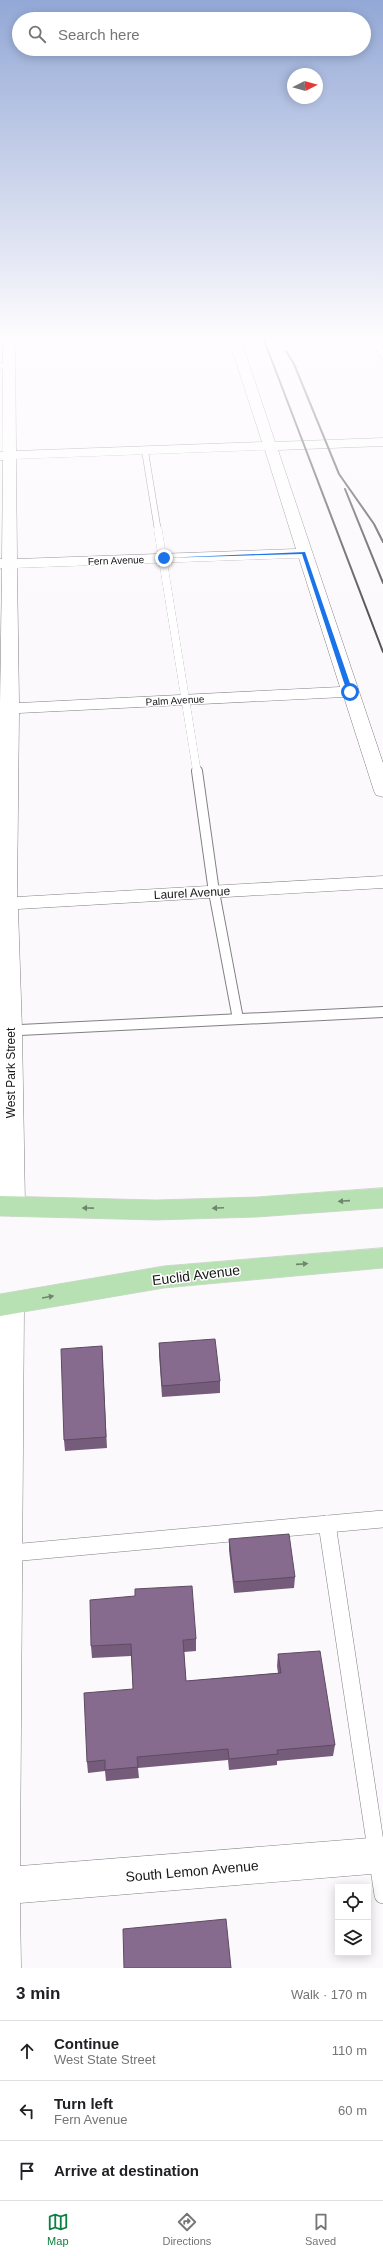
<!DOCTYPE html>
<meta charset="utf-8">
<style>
:root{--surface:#fff;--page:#f2f2f2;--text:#202124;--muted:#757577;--line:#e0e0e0;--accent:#0b8043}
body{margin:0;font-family:Helvetica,sans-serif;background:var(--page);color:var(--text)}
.controls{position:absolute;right:12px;bottom:12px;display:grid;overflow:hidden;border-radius:0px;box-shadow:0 2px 10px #0003}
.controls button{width:36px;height:36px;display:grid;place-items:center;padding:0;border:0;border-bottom:1px solid var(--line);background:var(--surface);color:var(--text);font:20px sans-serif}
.compass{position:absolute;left:287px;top:68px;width:36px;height:36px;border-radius:50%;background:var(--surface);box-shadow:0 2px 10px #0003;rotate:85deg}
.stop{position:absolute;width:12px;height:12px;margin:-9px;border:3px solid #1a73e8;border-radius:50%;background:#fff}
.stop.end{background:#1a73e8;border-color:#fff;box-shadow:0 1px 4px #0008}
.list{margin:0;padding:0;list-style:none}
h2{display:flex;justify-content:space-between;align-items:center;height:52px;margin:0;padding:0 16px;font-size:17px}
h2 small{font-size:13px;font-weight:400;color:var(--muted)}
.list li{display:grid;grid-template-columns:26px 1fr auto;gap:12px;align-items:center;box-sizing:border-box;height:60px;padding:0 16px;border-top:1px solid var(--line)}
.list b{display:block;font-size:15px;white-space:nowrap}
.list p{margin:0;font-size:13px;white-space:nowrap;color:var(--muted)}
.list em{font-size:13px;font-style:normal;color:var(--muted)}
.icon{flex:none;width:22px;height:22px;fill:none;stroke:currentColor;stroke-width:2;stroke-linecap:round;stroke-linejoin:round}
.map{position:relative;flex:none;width:383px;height:1968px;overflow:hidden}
.search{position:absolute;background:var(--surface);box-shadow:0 2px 10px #0003;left:12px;right:12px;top:12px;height:44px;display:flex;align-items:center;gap:10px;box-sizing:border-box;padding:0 14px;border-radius:22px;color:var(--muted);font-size:15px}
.sheet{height:232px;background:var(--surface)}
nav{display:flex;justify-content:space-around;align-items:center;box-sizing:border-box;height:56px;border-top:1px solid var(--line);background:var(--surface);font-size:11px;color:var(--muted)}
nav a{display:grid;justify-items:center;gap:2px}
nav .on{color:var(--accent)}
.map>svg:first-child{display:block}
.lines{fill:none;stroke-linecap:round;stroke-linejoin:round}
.lane-far3-casing{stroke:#827f83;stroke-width:7}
.lane-far2-casing{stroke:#827f83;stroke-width:8}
.lane-far1-casing{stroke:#827f83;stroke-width:12}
.lane-casing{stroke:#827f83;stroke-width:18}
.street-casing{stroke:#827f83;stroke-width:1}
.primary-casing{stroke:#d5d5d5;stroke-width:1}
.lane-far3{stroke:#fff;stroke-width:6}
.lane-far2{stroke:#fff;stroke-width:8}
.lane-far1{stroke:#fff;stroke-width:10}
.lane{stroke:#fff;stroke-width:17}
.street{fill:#fff;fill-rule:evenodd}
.primary{fill:#b7e1b2;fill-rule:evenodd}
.rail{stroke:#545355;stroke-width:2}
.wall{fill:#745c7a}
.building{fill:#876b8e;stroke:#5e4b63}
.oneway{fill:#6f866d}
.route{fill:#1a73e8}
.labels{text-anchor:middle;stroke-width:3;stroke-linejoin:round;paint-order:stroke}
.far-street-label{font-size:10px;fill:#171618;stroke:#fff}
.street-label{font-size:12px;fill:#171618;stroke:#fff}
.near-street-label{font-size:14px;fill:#171618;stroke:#fff}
</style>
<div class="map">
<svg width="383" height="1968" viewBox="0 0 383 1968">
<rect width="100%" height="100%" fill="#fcf9fd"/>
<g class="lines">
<g class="lane-far3-casing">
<g id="lane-far3">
<path d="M383 344H377L383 356"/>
<path d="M0 366 9 365"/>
<path d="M145 451 158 531"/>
</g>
</g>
<g class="lane-far2-casing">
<path id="lane-far2" d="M158 530 197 772"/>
</g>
<g class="lane-far1-casing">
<g id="lane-far1">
<path d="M197 771 214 892 238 1019"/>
<path d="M0 1031 383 1012"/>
</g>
</g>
<g class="lane-casing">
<g id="lane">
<path d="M327 1524 383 1895"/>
<path d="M0 1554 383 1519"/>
</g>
</g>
<g class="street-casing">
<g id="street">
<path d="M3 340H15L16 451 262 442 229 340H241L275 442 383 438V446L278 450 383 763V797L376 795 374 791 344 697 19 713 17 897 383 876V888L18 909 22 1030 25 1206 21 1213 12 1216 3 1213 0 1208V704L2 568 0 569V559H2L3 460H0V452H3ZM265 450 296 549 17 559 16 459ZM299 558 340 687 19 703 17 568Z"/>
<path d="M10 1293 20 1296 24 1304 20 1866 383 1837V1873L20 1903 21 1968H0V1297Z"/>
</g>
</g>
<g class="primary-casing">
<g id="primary">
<path d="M383 1188V1208L257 1217 156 1220 0 1216V1196L156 1200 257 1197Z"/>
<path d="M383 1248V1268L164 1288 0 1316V1294L164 1266Z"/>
</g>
</g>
<use href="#lane-far3" class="lane-far3"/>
<use href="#lane-far2" class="lane-far2"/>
<use href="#lane-far1" class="lane-far1"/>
<use href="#lane" class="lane"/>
<use href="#street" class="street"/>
<use href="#primary" class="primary"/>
<g class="rail">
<path d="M264 340 383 652"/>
<path d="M286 351 294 364 339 474 374 524 383 542"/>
<path d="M345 489 383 583"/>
</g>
</g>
<g class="wall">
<path d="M159 1343 220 1381V1393L162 1397 159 1354Z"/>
<path d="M102 1346 107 1448 65 1451 64 1440Z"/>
<path d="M229 1539 295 1577 294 1588 234 1593 229 1550Z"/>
<path d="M196 1639V1651L184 1652 186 1681 278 1673 277 1666 278 1654 335 1745 333 1756 277 1761V1765L229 1770 228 1760 138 1768 139 1778 106 1781 105 1771 88 1773 87 1762 133 1689 131 1656 92 1658 91 1646Z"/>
</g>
<g class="building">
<path d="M215 1339 220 1381 162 1386 159 1343Z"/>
<path d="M102 1346 106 1437 64 1440 61 1349Z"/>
<path d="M289 1534 295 1577 234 1582 229 1539Z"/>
<path d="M192 1586 196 1639 183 1640 186 1681 281 1673 278 1654 320 1651 335 1745 277 1750 278 1754 229 1759 228 1749 137 1757 138 1767 105 1770V1760L87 1762 84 1693 133 1689 131 1644 91 1646 90 1600 135 1596V1589Z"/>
<path d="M226 1919 231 1968H124L123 1929Z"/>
</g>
<defs><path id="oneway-solid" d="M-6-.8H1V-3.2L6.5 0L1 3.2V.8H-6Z"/></defs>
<g class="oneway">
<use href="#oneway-solid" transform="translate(344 1201) rotate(176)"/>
<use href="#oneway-solid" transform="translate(88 1208) rotate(-179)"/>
<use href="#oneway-solid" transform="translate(218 1208) rotate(178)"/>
<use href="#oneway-solid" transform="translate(302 1264) rotate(-4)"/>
<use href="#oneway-solid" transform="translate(48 1297) rotate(-10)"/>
</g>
<linearGradient id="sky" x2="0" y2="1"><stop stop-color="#93a8d6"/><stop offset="0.55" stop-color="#fefcfe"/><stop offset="1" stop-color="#fefcfe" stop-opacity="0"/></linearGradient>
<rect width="383" height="616" fill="url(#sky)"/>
<path class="route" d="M305 552 353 692 352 693 347 692 302 554 162 558Z"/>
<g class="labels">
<g class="far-street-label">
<text transform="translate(116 560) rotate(-2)" y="4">Fern Avenue</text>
<text transform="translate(175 700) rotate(-3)" y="4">Palm Avenue</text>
</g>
<g class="street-label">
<text transform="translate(192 893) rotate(-3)" y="4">Laurel Avenue</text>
<text transform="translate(11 1073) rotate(-90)" y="4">West Park Street</text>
</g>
<g class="near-street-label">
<text transform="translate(196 1275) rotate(-7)" y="5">Euclid Avenue</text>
<text transform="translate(192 1871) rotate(-5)" y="5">South Lemon Avenue</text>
</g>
</g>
</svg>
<div class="controls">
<button><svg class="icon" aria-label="locate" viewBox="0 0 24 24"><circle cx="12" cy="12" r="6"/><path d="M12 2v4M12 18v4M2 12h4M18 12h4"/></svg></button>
<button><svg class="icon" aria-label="layers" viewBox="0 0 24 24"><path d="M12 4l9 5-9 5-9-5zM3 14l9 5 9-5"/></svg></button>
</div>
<svg class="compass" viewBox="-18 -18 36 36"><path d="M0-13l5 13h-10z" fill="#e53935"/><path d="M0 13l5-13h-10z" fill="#757577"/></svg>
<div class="stop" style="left:350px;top:692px"></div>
<div class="stop end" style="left:164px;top:558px"></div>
<div class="search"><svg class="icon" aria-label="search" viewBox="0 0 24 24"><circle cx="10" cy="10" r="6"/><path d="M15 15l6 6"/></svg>Search here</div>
</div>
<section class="sheet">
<h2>3 min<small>Walk · 170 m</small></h2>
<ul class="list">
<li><svg class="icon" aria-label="ahead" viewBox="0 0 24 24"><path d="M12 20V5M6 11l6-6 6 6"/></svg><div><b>Continue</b><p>West State Street</p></div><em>110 m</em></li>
<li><svg class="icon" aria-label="left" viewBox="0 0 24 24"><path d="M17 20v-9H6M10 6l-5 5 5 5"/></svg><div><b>Turn left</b><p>Fern Avenue</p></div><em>60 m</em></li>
<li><svg class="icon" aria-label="arrive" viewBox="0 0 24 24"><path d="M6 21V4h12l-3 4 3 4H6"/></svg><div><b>Arrive at destination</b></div></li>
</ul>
</section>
<nav>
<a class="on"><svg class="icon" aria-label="map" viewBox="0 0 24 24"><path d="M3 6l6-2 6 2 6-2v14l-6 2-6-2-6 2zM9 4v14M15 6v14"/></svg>Map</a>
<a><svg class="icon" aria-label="directions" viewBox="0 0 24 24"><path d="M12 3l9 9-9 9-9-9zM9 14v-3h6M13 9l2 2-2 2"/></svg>Directions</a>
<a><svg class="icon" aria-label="saved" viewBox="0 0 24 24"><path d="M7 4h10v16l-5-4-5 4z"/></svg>Saved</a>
</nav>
